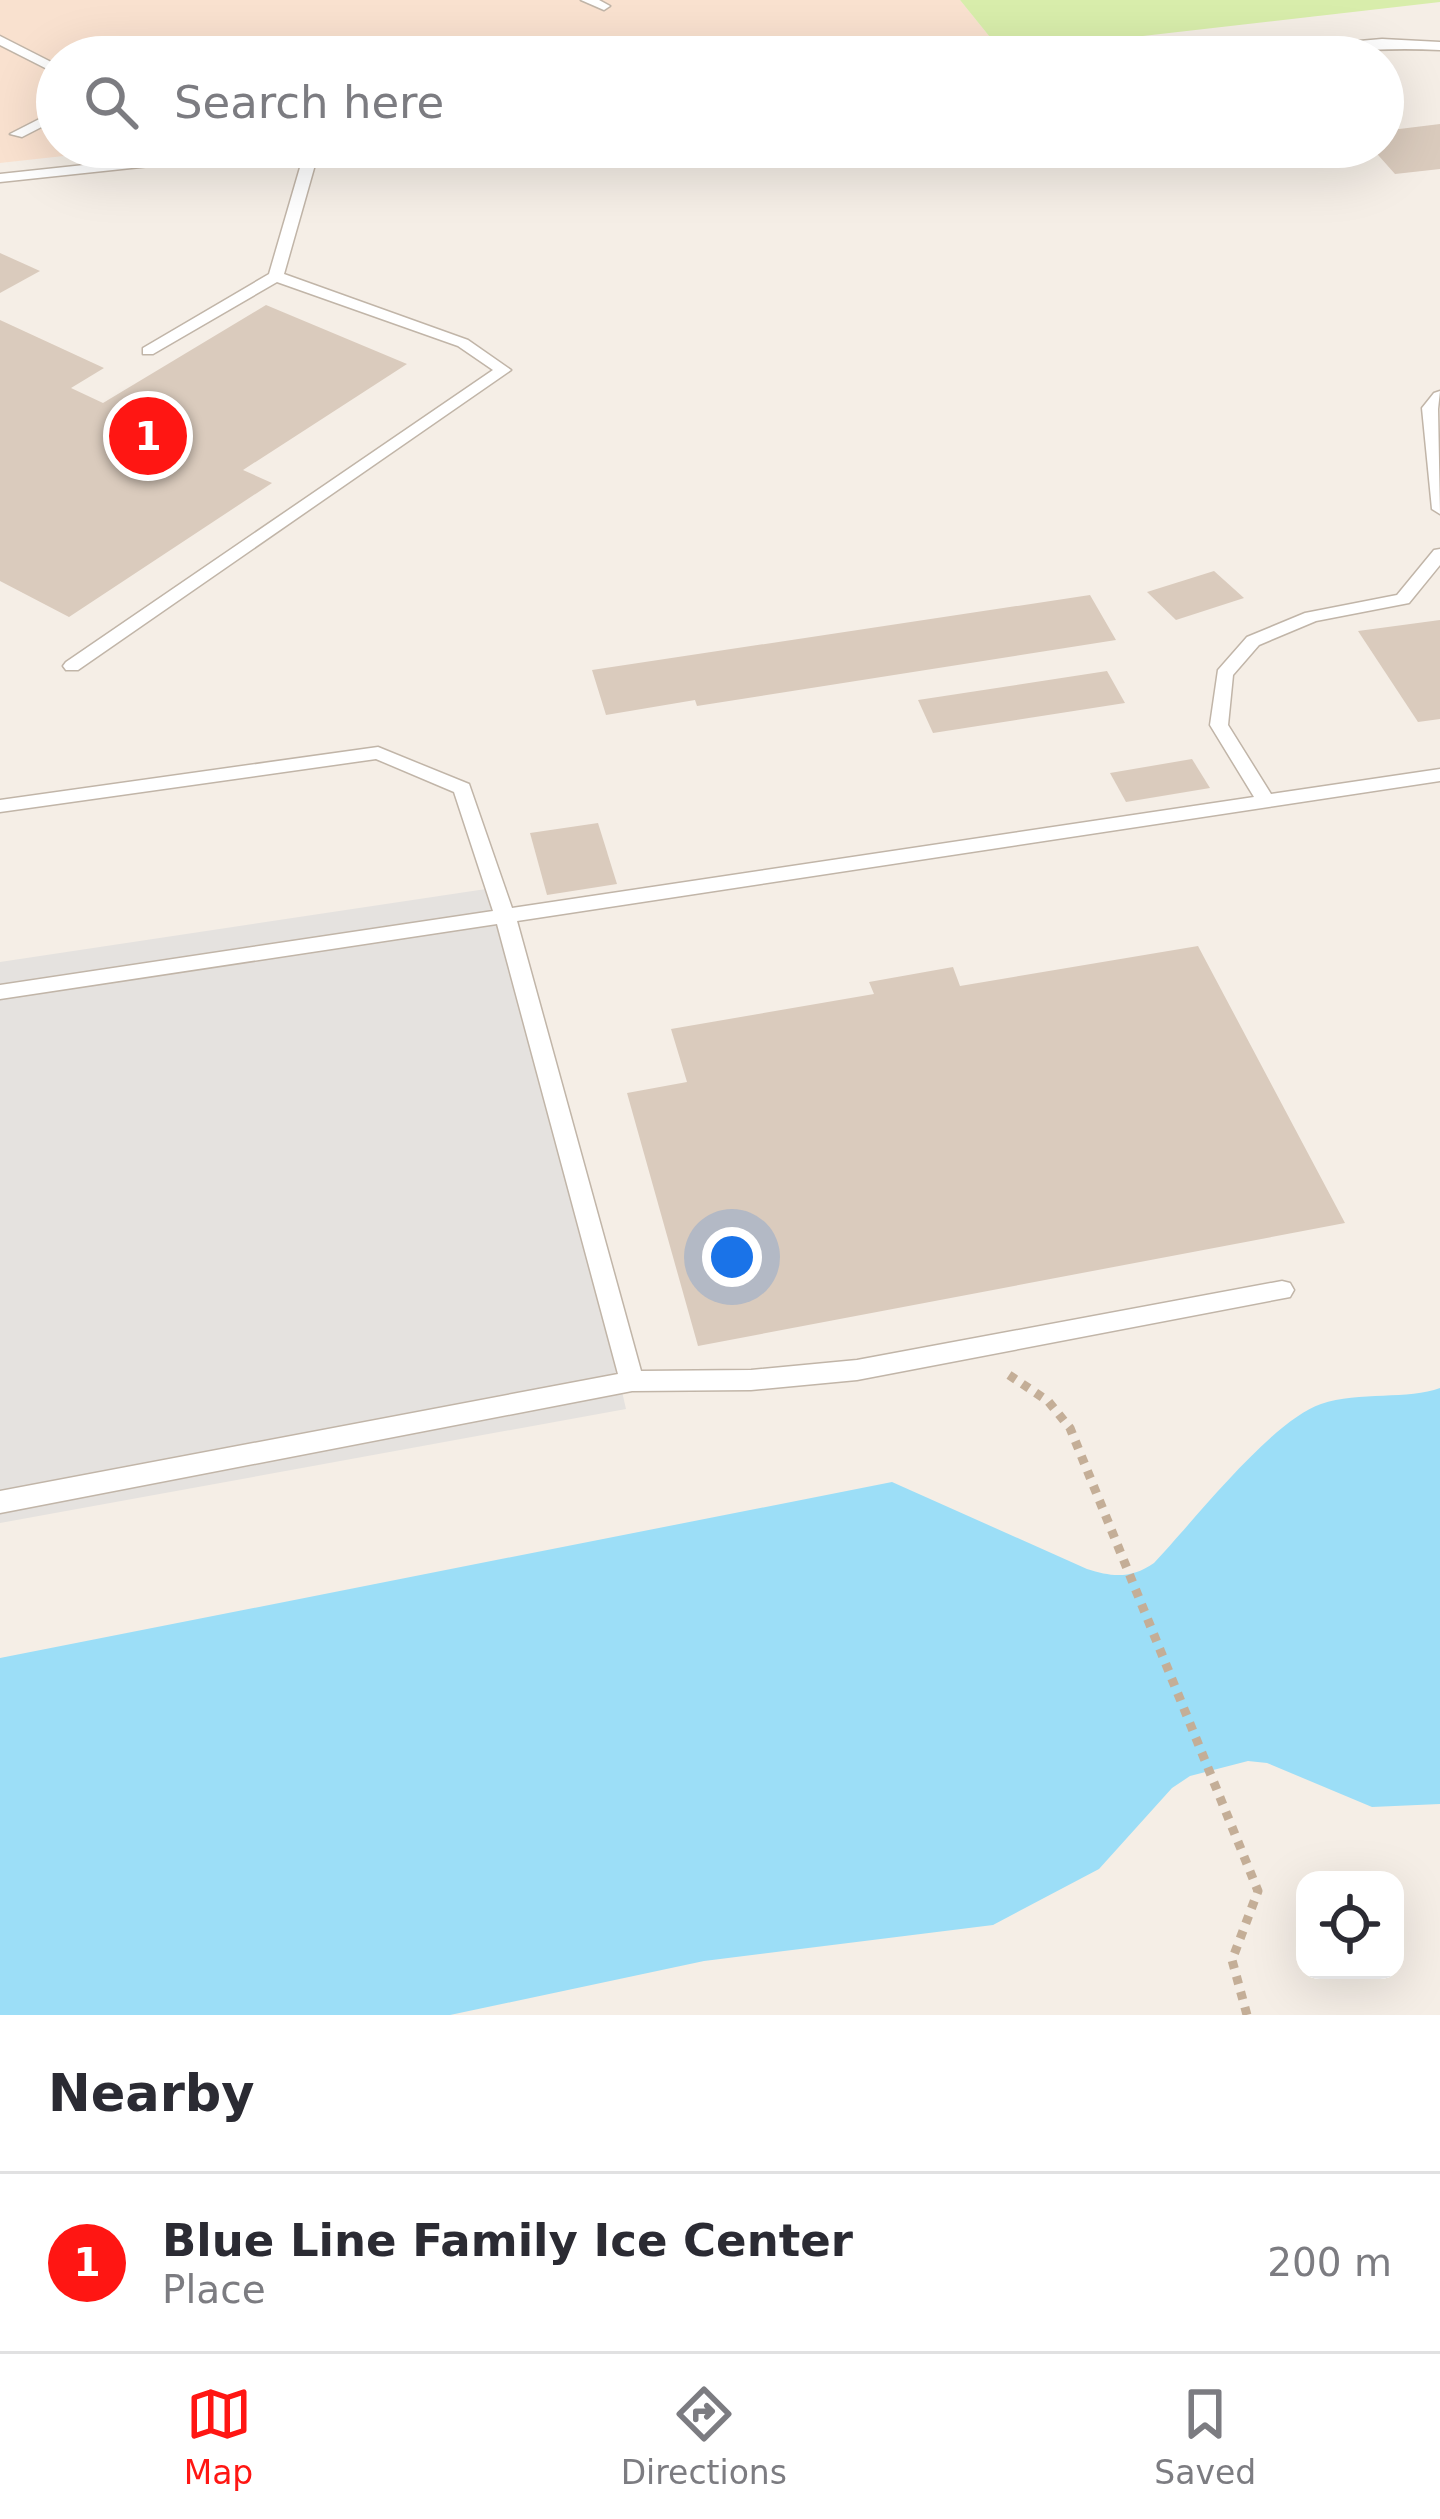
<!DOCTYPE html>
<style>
:root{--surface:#fff;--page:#f7f7f7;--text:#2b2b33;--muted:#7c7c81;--line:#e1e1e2;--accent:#ff1613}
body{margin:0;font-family:"DejaVu Sans",sans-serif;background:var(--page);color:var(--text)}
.controls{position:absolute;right:36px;bottom:36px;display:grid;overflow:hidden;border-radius:24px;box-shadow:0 12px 48px #0002}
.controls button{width:108px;height:108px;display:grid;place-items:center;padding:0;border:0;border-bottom:3px solid var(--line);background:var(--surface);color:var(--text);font:60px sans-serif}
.you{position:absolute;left:732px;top:1257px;width:42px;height:42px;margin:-30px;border:9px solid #fff;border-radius:50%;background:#1a73e8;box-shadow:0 0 0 18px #1a73e833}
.badge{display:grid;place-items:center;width:78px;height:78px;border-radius:50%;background:var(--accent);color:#fff;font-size:39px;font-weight:700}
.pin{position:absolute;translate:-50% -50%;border:6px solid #fff;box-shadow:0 3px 12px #0006}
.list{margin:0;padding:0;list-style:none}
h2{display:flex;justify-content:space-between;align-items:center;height:156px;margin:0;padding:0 48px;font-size:51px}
h2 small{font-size:39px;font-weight:400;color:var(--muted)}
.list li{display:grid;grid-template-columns:78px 1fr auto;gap:36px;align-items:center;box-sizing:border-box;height:180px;padding:0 48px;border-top:3px solid var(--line)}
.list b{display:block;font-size:45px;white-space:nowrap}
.list p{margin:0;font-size:39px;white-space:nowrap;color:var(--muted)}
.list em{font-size:39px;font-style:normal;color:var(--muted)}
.icon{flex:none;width:66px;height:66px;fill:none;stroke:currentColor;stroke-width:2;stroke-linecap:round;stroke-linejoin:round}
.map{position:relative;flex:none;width:1440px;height:2015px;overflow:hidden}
.search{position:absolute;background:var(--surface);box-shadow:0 12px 48px #0002;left:36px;right:36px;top:36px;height:132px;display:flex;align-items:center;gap:30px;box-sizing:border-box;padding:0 42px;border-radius:66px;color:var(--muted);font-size:45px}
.sheet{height:336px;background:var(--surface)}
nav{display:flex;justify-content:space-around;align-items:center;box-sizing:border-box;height:168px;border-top:3px solid var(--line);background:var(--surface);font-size:33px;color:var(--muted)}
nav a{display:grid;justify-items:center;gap:6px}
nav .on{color:var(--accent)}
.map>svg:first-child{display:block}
.commercial{fill:#f9e1cf}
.green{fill:#d8edab}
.parking{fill:#e5e2df}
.water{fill:#9cdef7}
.building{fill:#dacbbd}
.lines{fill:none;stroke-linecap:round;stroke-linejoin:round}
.service-casing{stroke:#c1b5a8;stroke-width:3}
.path{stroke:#c4ae97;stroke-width:9;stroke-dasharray:8 8;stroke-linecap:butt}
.service{fill:#fff;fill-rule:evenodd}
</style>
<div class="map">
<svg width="1440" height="2015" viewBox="0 0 1440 2015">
<rect width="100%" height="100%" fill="#f5eee6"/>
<path class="commercial" d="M0 0H960L1002 52 954 57H57V147H145L0 163Z"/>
<path class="green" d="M960 0H1440V2L1002 52Z"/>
<path class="parking" d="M506 886 626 1409 0 1523V962Z"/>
<path class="water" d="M1440 1388V1804L1372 1807 1267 1763 1248 1761 1190 1776 1172 1788 1099 1869 993 1925 704 1961 450 2015H0V1658L892 1482 1087 1569C1112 1577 1131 1579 1154 1563 1193 1522 1271 1421 1321 1404 1359 1391 1409 1400 1440 1388Z"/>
<g class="building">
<path d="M1440 124V169L1395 174 1371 147H1383V131Z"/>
<path d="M0 253 40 271 0 293Z"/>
<path d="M266 305 407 364 243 470 272 483 69 617 0 581V320L104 368 71 388 103 403Z"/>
<path d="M1214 571 1244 598 1176 620 1147 592Z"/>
<path d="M1090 595 1116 640 697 706 695 700 606 715 592 670Z"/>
<path d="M1440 620V719L1418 722 1358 631Z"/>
<path d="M1107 671 1125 703 933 733 918 700Z"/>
<path d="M1192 759 1210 788 1126 802 1110 773Z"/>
<path d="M598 823 617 884 547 895 530 833Z"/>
<path d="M1198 946 1345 1223 698 1346 627 1093 687 1082 671 1029 874 994 869 982 953 967 960 986Z"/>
</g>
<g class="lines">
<g class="service-casing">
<g id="service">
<path d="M581 0H599L610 6 604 10Z"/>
<path d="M0 36 57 65V74L0 45Z"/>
<path d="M1382 39 1440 42V50C1364 46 1290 57 1214 57L1221 53Z"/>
<path d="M57 110V119L22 137 10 134Z"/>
<path d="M252 147H298L291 151 0 182V174Z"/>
<path d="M306 147H320L284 274 468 340 511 370 78 670H66L63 666 66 662 493 370 458 346 277 282 153 354H143V348L269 274Z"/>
<path d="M1440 391 1438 409 1440 514 1432 509 1422 408 1434 393Z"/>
<path d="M1440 549V565L1409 603 1316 621 1259 645 1233 675 1228 725 1271 794 1440 769V781L517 921 641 1371 751 1370 857 1360 1282 1281 1290 1283 1294 1290 1290 1297 857 1380 751 1390 632 1391 0 1513V1491L618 1374 497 924 0 999V985L493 911 454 792 376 759 0 812V800L378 747 469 784 512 908 1254 797 1210 725 1218 670 1247 637 1305 613 1397 595 1434 550Z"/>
</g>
</g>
<path class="path" d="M1009 1375 1048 1401 1070 1428 1258 1891 1232 1960 1247 2015"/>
<use href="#service" class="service"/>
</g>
</svg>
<div class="controls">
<button><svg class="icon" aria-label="locate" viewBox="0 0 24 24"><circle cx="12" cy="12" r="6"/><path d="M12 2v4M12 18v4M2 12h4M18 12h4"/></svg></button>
</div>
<div class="you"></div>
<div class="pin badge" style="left:148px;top:436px">1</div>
<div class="search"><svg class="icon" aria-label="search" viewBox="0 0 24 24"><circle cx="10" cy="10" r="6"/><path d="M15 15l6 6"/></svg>Search here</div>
</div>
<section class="sheet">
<h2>Nearby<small></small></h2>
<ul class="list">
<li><span class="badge">1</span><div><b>Blue Line Family Ice Center</b><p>Place</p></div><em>200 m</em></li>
</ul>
</section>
<nav>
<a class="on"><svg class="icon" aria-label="map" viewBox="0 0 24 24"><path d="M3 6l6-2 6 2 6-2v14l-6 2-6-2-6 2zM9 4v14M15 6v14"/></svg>Map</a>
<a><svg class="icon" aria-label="directions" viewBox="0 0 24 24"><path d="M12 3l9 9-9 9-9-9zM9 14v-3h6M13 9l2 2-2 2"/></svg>Directions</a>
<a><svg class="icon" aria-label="saved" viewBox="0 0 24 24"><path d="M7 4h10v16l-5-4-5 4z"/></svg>Saved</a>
</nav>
